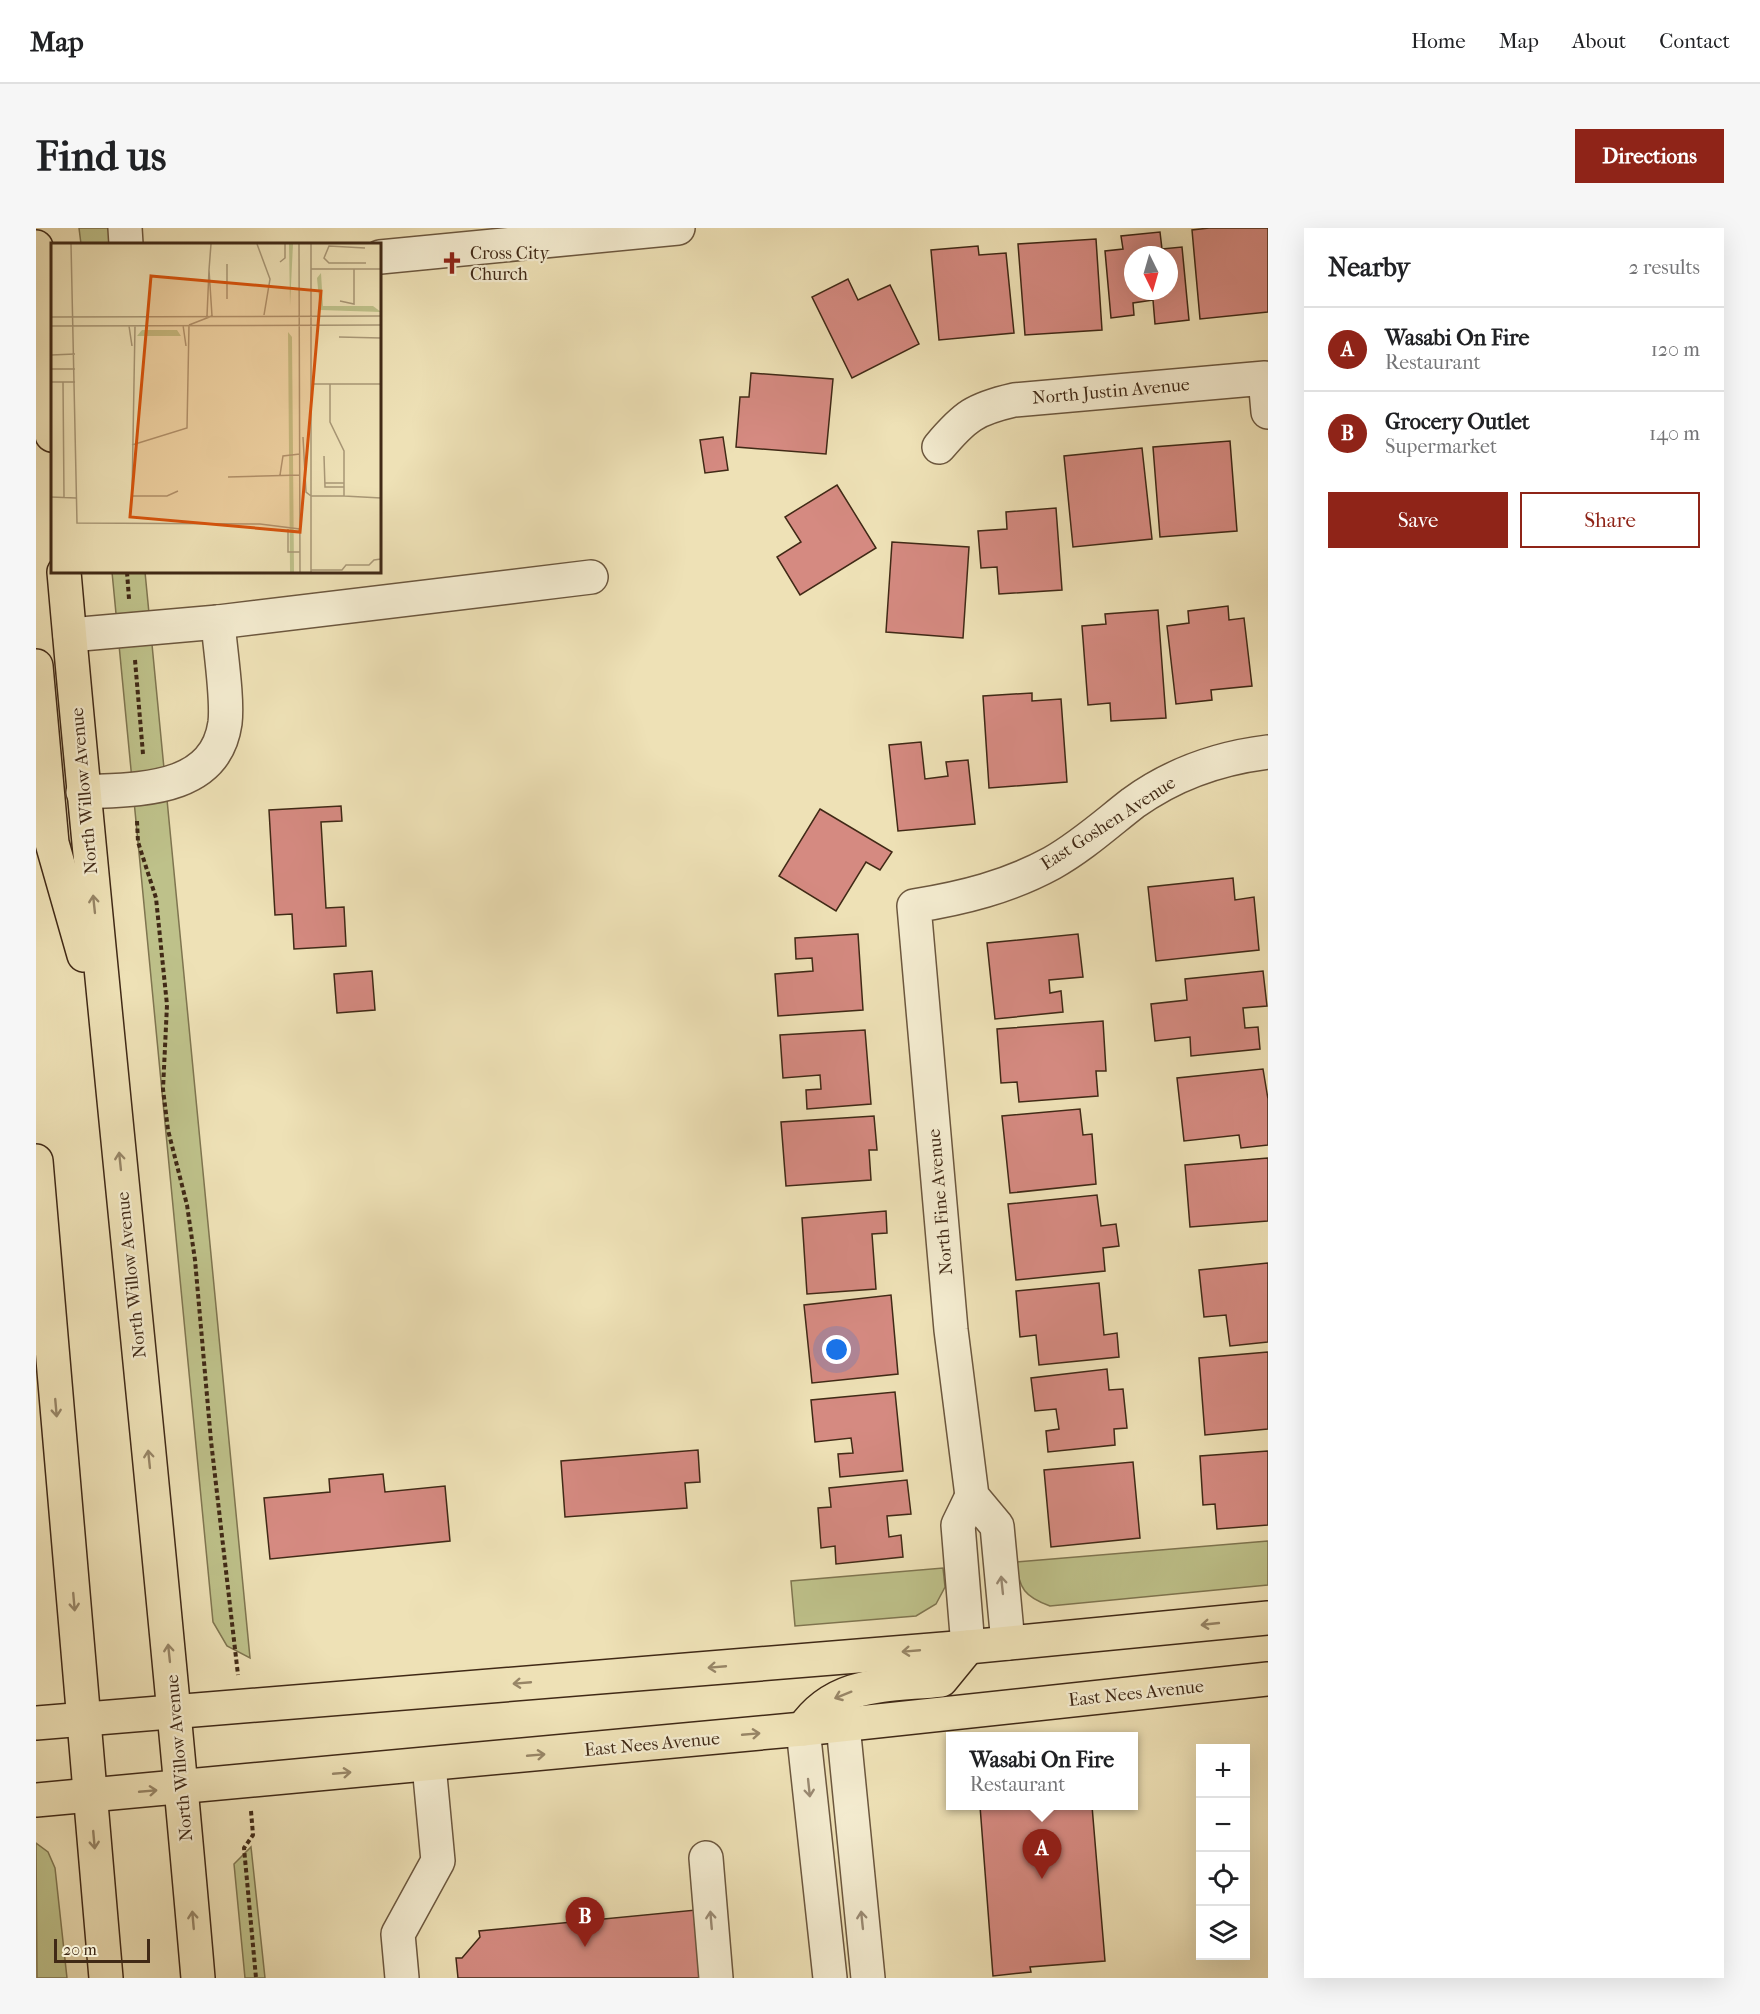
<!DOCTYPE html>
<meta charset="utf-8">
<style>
:root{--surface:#fff;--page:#f6f6f6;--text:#202124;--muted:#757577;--line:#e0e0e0;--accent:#8f2418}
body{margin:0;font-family:"IM FELL French Canon",serif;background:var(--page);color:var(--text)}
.controls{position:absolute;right:18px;bottom:18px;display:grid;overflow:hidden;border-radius:0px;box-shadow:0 6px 24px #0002}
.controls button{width:54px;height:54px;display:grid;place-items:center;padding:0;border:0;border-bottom:2px solid var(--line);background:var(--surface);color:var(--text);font:30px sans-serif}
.compass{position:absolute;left:1088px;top:18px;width:54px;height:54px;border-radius:50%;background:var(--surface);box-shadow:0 6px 24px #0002;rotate:175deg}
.scale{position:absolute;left:18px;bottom:15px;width:96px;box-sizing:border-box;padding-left:6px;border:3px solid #402916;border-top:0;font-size:16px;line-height:21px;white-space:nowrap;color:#402916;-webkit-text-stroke:4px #f4ecd0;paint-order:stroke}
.you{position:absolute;left:801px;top:1122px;width:21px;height:21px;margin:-15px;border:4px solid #fff;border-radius:50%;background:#1a73e8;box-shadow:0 0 0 9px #1a73e833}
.badge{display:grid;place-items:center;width:39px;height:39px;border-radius:50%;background:var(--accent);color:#fff;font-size:20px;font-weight:700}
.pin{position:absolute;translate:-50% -50px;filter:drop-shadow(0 2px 3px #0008)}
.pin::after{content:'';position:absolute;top:32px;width:21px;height:18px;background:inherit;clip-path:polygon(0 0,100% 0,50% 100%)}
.popup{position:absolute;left:910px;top:1504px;width:192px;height:78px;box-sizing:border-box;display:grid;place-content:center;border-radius:0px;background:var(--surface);filter:drop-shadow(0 2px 4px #0005);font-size:20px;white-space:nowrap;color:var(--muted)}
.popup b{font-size:22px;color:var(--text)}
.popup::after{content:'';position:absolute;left:50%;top:100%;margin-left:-12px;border:12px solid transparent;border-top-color:var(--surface)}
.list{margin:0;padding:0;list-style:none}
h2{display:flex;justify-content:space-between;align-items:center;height:78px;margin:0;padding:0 24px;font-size:26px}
h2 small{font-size:20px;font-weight:400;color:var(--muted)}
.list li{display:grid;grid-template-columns:39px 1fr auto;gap:18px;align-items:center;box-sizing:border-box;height:84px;padding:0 24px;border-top:2px solid var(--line)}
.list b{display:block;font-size:22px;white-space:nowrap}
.list p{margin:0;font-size:20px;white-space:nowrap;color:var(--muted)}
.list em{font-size:20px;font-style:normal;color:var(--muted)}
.actions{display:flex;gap:12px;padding:18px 24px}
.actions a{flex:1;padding:14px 0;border:2px solid var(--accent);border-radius:0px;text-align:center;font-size:21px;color:var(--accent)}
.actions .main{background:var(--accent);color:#fff}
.icon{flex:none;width:33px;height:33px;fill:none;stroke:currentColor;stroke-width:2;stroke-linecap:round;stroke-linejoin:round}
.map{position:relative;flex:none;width:1232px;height:1750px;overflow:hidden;border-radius:0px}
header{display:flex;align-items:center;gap:36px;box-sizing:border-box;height:84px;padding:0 30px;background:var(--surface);border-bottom:2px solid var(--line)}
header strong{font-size:28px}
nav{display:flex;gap:33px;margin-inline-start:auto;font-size:21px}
.intro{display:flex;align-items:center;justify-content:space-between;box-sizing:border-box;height:144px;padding:0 36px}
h1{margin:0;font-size:42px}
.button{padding:15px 27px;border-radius:0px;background:var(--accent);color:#fff;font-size:21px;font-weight:700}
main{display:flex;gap:36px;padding:0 36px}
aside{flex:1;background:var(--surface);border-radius:0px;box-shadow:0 6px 24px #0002}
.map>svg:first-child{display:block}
.park{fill:#bec18a;stroke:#7f7550;stroke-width:1.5}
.building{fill:#d58a81;stroke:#402916;stroke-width:1.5;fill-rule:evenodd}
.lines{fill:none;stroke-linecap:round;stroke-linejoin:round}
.minor-casing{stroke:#6c573e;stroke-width:36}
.major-casing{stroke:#402916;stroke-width:36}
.path{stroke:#402916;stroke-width:4;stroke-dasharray:4.5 3;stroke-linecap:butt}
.minor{stroke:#f4ecd0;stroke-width:33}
.major{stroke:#eee1b6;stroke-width:33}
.oneway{stroke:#978566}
.oneway2{stroke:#9a8a73}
.labels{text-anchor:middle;stroke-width:4.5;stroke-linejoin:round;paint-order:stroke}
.poi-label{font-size:18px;fill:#402916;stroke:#f4ecd0;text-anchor:start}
.street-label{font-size:18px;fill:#402916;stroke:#f4ecd0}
.inset-road{fill:none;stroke:#a89776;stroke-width:1.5}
.view{fill:#d7540d;fill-opacity:0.15;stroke:#d7540d;stroke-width:3}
.inset-edge{fill:none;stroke:#402916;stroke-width:3}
</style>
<header>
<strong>Map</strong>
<nav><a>Home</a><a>Map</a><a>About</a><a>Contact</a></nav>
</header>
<div class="intro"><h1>Find us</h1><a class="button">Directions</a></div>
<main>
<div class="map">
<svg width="1232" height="1750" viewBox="0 0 1232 1750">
<rect width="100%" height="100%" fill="#eee1b6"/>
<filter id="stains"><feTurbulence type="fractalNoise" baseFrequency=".00333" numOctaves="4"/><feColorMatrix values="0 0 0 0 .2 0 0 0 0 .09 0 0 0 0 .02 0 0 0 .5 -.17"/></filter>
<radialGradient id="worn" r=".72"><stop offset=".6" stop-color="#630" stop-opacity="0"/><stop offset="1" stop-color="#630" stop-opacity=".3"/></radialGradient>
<g class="park">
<path d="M43 0H75L77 16H45Z"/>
<path d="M76 344H109L214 1430 191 1418 177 1394Z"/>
<path d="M1232 1313V1357L1014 1378C989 1369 983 1361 980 1334Z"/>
<path d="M907 1340 909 1359 900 1376 880 1388 759 1398 755 1353Z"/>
<path d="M0 1615 12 1624 19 1640 31 1750H1Z"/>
<path d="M215 1619 229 1750H209L198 1636Z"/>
</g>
<g class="building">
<path d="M1173 0H1232V84L1164 91 1156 2Z"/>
<path d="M1124 4 1126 21 1146 19 1153 92 1119 96 1117 72 1097 75 1098 87 1075 90 1069 23 1087 21 1085 8ZM1097 27H1133V63H1097Z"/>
<path d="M1060 11 1066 102 989 107 982 16Z"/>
<path d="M942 18 943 27 970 25 978 105 903 112 895 22Z"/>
<path d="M812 51 822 72 854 57 883 116 816 150 776 69Z"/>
<path d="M715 145 797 151 790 226 700 219 704 169H713Z"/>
<path d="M687 209 692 242 669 245 664 212Z"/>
<path d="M1194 213 1201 303 1124 309 1117 219Z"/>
<path d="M1106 220 1116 311 1037 319 1028 228Z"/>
<path d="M801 257 840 320 764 367 741 329 765 314 749 289Z"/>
<path d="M1020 280 1026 362 963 366 961 339 945 340 942 303 971 301 970 284Z"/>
<path d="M856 314 933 319 927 410 850 404Z"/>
<path d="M1192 378 1193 392 1208 390 1216 458 1175 462 1176 472 1140 476 1131 398 1153 395 1152 383Z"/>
<path d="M1122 382 1130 490 1075 493 1074 475 1052 477 1046 398 1070 396 1069 386Z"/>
<path d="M996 465V473L1025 471 1031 554 953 560 947 468Z"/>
<path d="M885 514 889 551 912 548 910 534 932 532 939 596 862 603 853 517Z"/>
<path d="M305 578 306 593 285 594 290 680 308 679 310 718 258 721 256 686 239 687 233 582Z"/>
<path d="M784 581 856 624 844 642 830 634 800 683 743 648Z"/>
<path d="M1197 650 1199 672 1218 669 1223 722 1120 733 1112 659Z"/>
<path d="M822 706 827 782 742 788 739 746 777 743 776 730 760 731 759 710Z"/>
<path d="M1042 706 1047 749 1013 752 1014 765 1025 763 1027 784 959 791 951 715Z"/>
<path d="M336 743 339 782 301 785 298 746Z"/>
<path d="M1227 743 1231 778 1207 780 1209 800 1222 799 1224 821 1155 828 1154 809 1119 813 1115 776 1151 772 1149 751Z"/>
<path d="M1067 793 1070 843H1060L1062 868 983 874 981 854 965 855 961 801Z"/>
<path d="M829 802 835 876 771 881 770 862 785 861 784 847 747 850 744 807Z"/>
<path d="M1227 841 1232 871V917L1205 920 1203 907 1148 913 1141 850Z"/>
<path d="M1044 881 1047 907 1056 906 1060 956 974 965 966 888Z"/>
<path d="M838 888 841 922H833L835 952 750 958 745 894Z"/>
<path d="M1232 930V993L1154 999 1149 937Z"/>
<path d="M1061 967 1065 998 1080 996 1083 1018 1067 1020 1069 1043 980 1052 972 976Z"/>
<path d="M850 983 851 1005 836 1006 840 1061 771 1066 766 990Z"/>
<path d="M1232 1035V1114L1194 1118 1190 1087 1168 1089 1163 1042Z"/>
<path d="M1063 1055 1068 1107 1081 1105 1083 1129 1003 1137 1000 1107 984 1109 980 1063Z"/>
<path d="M855 1067 862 1146 776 1155 768 1077Z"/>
<path d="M1232 1124V1201L1169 1207 1163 1130Z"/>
<path d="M1071 1141 1073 1162 1087 1161 1091 1200 1078 1201 1079 1217 1012 1224 1010 1203 1023 1201 1020 1181 999 1183 995 1150Z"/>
<path d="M859 1164 867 1243 804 1249 802 1226 817 1225 815 1210 779 1214 775 1172Z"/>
<path d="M662 1222 664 1254 649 1255 651 1280 529 1289 525 1233Z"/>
<path d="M1232 1223V1297L1181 1301 1179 1276 1167 1277 1164 1228Z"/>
<path d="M1097 1234 1104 1310 1015 1319 1008 1242Z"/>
<path d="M347 1246 349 1264 409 1258 414 1313 234 1331 228 1270 294 1264 293 1251Z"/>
<path d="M871 1252 875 1286 851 1288 853 1309 865 1307 867 1329 800 1336 799 1318 785 1320 782 1280 795 1279 793 1260Z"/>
<path d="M944 1578H1056L1069 1733 994 1739 995 1744 957 1748Z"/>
<path d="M660 1682 666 1750H422L420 1730H426L444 1709 443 1703Z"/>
</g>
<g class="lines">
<g class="minor-casing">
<g id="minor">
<path d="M89 0 90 16"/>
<path d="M344 29 642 0"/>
<path d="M903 219C929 188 939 181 978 172L1229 150 1232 184"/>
<path d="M34 407 182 394 555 349"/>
<path d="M47 564C100 561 179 565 189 495 192 470 184 421 182 394"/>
<path d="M972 1415 961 1298 936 1268 915 1102 878 678C927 670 972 659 1016 635 1046 618 1070 596 1097 575 1137 546 1183 530 1232 524"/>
<path d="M932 1419 922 1297 936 1268"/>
<path d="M807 1497 832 1750"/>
<path d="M767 1501 794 1750"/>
<path d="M670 1630 680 1750"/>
<path d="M366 1750 362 1706 402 1633 393 1537"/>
</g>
</g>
<g class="major-casing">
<g id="major">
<path d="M0 19 16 207"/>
<path d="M28 344C69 813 122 1281 162 1750"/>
<path d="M0 438 16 615 48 727"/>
<path d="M0 933 70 1750"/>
<path d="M0 1495 932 1419 1232 1390"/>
<path d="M767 1501C800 1452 853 1458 905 1452L932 1419"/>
<path d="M0 1572 767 1501 1232 1451"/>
</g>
</g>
<g class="path">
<path d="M91 344 93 371"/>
<path d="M99 432 107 526"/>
<path d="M101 593 102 614 120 670 131 777 127 861 132 902 151 977 159 1032 175 1213 202 1447"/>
<path d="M215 1583 217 1607 208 1620 220 1750"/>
</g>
<use href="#minor" class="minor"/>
<use href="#major" class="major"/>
</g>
<defs><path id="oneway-shaft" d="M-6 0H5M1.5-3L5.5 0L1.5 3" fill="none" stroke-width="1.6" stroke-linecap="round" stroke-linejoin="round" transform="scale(1.5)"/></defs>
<g class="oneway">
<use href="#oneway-shaft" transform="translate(58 676) rotate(-96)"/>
<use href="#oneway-shaft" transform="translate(84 933) rotate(-96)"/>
<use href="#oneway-shaft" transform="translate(20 1180) rotate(85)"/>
<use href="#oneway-shaft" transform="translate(113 1231) rotate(-96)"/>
<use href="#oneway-shaft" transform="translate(38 1374) rotate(85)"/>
<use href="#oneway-shaft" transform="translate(1174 1396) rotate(174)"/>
<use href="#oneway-shaft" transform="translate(875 1423) rotate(175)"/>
<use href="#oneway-shaft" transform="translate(133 1425) rotate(-96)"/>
<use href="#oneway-shaft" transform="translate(681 1439) rotate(175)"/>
<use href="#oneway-shaft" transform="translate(486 1455) rotate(175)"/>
<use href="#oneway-shaft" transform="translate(807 1467) rotate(158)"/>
<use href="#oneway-shaft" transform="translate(715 1506) rotate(-5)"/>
<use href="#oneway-shaft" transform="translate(500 1527) rotate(-5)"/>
<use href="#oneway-shaft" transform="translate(306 1545) rotate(-5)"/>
<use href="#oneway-shaft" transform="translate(112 1563) rotate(-5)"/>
<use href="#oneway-shaft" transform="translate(58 1612) rotate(85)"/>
<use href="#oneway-shaft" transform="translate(157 1692) rotate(-95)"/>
</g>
<g class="oneway2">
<use href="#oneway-shaft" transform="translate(966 1357) rotate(-96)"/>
<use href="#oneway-shaft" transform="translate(773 1560) rotate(84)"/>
<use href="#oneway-shaft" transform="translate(675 1692) rotate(-95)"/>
<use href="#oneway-shaft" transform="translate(826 1692) rotate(-96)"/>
</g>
<defs>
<g id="church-bare" transform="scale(1.8)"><path d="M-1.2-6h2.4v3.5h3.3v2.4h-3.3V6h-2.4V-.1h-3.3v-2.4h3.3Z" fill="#8f2418" stroke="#f4ecd0" stroke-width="2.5" paint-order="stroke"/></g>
</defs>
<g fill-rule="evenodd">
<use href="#church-bare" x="416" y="35"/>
</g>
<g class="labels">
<g class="poi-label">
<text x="434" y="31">Cross City<tspan x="434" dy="21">Church</tspan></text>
</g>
<g class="street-label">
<text transform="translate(1075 163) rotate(-5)" y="6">North Justin Avenue</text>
<text transform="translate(48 563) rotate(-95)" y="6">North Willow Avenue</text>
<text transform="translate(1072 595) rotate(-33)" y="6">East Goshen Avenue</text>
<text transform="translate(904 974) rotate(-95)" y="6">North Fine Avenue</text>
<text transform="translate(95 1047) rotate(-96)" y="6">North Willow Avenue</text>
<text transform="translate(1100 1465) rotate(-6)" y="6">East Nees Avenue</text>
<text transform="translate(616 1516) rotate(-5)" y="6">East Nees Avenue</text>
<text transform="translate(143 1530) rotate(-95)" y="6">North Willow Avenue</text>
</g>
</g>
<g transform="translate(15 15)">
<rect width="330" height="330" fill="#eee1b6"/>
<path d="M238 1H242L239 63ZM270 30 272 63H322L330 69 269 67 266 35ZM91 87H126L130 93H86ZM237 89 241 94 243 329H239Z" fill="#bec18a"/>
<path class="inset-road" d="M20 1 26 280 209 281 249 286M206 1 219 36 213 72M248 1 249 329M260 1V329M314 5 278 3 273 15 278 20H315M229 19 234 15V1M260 26H330M158 27 160 1M176 56V21M289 58 303 61V26M156 73 158 27 161 73M0 74 330 73M132 82 135 103M138 82 161 73M0 83 330 82M78 83 81 103M84 83 81 253H116L127 248M288 94 330 95M0 112 24 111M0 126H24M0 139H24M12 139 13 255M261 141H330M252 194 255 249 260 253M81 202 136 185 138 82M273 213 274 244H293M229 232 232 213 249 211M177 234 249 232M274 240H293M260 253H293V208L279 179V141M293 253 330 255M0 254 25 255M237 286V309H249M260 327H291L295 322H318L323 317 330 316"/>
<path class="view" d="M100 33 270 48 249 289 79 274Z"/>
<rect width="330" height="330" class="inset-edge"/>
</g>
<rect width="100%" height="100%" filter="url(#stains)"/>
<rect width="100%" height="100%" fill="url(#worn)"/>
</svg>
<div class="controls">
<button>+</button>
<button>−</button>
<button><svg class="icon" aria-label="locate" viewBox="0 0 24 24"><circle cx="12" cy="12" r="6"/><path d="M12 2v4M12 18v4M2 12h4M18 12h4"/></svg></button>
<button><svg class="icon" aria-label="layers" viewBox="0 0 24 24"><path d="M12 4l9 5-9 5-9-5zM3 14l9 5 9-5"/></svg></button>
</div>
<svg class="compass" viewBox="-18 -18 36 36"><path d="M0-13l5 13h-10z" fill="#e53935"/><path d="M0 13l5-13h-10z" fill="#757577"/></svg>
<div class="scale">20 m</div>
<div class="you"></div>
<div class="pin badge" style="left:1006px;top:1651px">A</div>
<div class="popup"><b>Wasabi On Fire</b>Restaurant</div>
<div class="pin badge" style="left:549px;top:1719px">B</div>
</div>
<aside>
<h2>Nearby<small>2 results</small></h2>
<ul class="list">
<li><span class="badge">A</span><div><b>Wasabi On Fire</b><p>Restaurant</p></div><em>120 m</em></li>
<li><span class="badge">B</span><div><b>Grocery Outlet</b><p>Supermarket</p></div><em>140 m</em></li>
</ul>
<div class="actions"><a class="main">Save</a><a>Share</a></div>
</aside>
</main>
